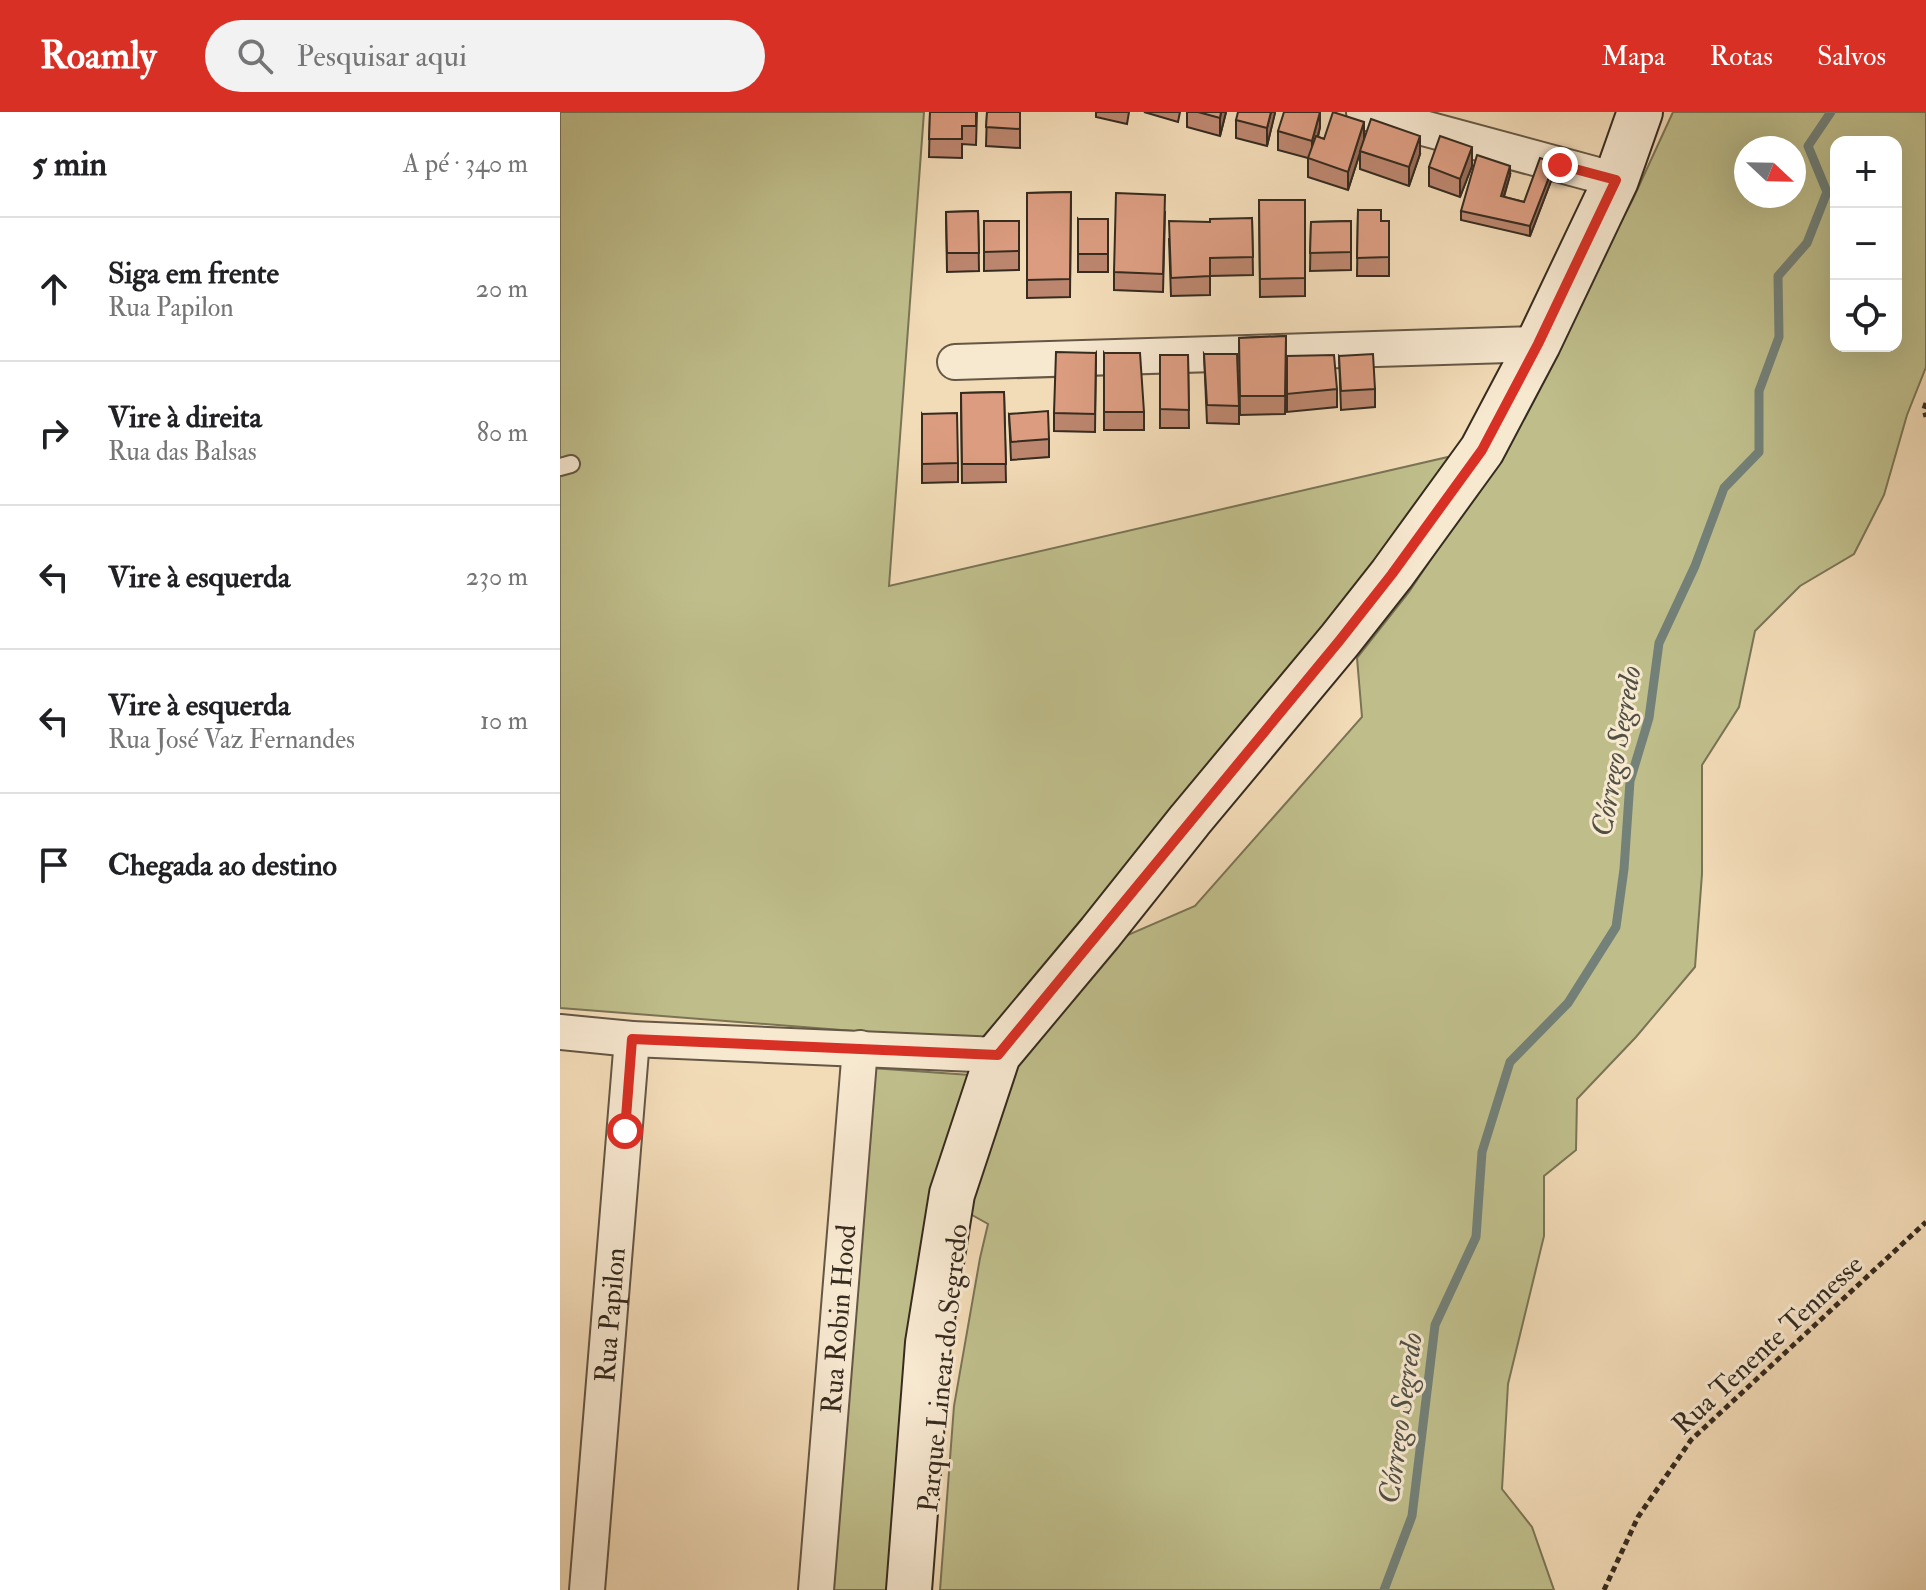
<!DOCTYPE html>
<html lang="pt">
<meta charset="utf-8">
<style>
:root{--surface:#fff;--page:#f2f2f2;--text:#202124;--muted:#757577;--line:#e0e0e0;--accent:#d93025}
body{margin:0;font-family:"IM FELL Double Pica",serif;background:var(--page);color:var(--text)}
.controls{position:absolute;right:24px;top:24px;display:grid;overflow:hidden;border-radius:16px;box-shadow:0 8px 32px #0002}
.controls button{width:72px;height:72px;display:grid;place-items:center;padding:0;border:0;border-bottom:2px solid var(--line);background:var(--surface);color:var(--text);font:40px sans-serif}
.compass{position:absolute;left:1174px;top:24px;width:72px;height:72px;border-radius:50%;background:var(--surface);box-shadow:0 8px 32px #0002;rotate:112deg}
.stop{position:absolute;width:24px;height:24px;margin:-18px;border:6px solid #d93025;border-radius:50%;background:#fff}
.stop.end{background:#d93025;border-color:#fff;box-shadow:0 2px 8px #0008}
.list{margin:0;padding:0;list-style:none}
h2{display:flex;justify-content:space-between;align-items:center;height:104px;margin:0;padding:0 32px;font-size:34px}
h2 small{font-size:26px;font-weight:400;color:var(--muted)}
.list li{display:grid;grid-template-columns:52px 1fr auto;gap:24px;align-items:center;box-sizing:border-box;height:144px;padding:0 32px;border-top:2px solid var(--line)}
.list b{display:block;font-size:30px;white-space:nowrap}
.list p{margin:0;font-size:26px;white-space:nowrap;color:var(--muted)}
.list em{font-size:26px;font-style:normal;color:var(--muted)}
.icon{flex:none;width:44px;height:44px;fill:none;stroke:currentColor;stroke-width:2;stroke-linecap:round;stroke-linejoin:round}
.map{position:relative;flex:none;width:1366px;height:1478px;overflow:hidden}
header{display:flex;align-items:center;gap:48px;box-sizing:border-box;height:112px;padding:0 40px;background:var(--accent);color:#fff}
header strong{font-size:38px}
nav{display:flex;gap:44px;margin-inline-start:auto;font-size:28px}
.search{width:560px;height:72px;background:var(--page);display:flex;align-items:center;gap:20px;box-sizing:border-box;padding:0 28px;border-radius:44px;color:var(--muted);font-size:30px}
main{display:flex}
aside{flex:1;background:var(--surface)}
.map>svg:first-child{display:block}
.green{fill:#bfbe8b;stroke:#7a7455;stroke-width:2;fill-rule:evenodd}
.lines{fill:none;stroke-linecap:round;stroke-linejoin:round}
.stream{stroke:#738179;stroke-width:9}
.lane-casing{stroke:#655745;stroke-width:20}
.street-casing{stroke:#655745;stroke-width:38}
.secondary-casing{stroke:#362b1f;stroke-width:48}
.path{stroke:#362b1f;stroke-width:5;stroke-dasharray:6 4;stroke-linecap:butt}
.lane{stroke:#f7e8d0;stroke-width:16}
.street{stroke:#f7e8d0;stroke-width:34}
.secondary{stroke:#f7e8d0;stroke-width:44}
.wall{fill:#bc866e;stroke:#362b1f;stroke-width:2}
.shaded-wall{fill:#996d5a;stroke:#362b1f;stroke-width:2}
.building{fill:#db9c80;stroke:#362b1f;stroke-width:2}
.route{stroke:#d93025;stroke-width:10}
.labels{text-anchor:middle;stroke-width:6;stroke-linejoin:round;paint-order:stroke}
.street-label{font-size:28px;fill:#362b1f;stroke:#f7e8d0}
.water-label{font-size:30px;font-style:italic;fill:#504f44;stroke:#f7e8d0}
</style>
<header>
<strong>Roamly</strong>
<div class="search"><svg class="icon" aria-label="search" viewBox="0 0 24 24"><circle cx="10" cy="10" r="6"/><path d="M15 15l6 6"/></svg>Pesquisar aqui</div>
<nav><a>Mapa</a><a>Rotas</a><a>Salvos</a></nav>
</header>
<main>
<aside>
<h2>5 min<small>A pé · 340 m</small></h2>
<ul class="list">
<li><svg class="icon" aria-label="ahead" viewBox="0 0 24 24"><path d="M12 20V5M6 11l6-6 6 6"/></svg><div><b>Siga em frente</b><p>Rua Papilon</p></div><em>20 m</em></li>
<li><svg class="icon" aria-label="right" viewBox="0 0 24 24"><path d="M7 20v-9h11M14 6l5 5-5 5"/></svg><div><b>Vire à direita</b><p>Rua das Balsas</p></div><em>80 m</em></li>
<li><svg class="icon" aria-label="left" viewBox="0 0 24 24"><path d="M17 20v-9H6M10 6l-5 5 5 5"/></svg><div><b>Vire à esquerda</b></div><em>230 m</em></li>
<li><svg class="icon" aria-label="left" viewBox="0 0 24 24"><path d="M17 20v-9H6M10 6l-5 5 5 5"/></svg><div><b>Vire à esquerda</b><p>Rua José Vaz Fernandes</p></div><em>10 m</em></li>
<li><svg class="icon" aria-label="arrive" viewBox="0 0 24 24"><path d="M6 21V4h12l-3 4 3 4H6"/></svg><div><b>Chegada ao destino</b></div></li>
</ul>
</aside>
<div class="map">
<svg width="1366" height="1478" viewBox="0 0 1366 1478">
<rect width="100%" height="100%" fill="#f2dbb7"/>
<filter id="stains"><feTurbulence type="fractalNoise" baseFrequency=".0025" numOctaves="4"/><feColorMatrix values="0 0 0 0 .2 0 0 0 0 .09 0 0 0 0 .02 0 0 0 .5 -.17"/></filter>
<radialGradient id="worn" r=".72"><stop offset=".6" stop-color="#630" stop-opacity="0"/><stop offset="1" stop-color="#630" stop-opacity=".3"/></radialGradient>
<g class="green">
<path d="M0 0H364L329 474 914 339 434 930 0 896Z"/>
<path d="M1113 0H1366V255L1347 303 1324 383 1294 442 1240 474 1195 519 1179 595 1142 653V762L1135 855 1076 925 1017 987 1016 1038 984 1064V1124L948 1272 942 1377 972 1415 994 1478H380L394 1294 420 1146 428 1112 405 1099 431 989 547 832 635 794 802 605 797 546 849 480 931 358 1073 87ZM1276 30H1336V234H1276ZM1186 36H1234V84H1186Z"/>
<path d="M311 956 410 963 342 1478H268Z"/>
</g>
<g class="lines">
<path class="stream" d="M824 1478 852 1404 875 1213 916 1125 922 1040 950 950 1008 891 1056 815 1064 757 1070 669 1089 606 1099 531 1135 454 1164 376 1199 340V279L1219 225 1218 164 1247 131 1267 80 1248 34 1271 0"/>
<g class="lane-casing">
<path id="lane" d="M0 355 11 352"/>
</g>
<g class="street-casing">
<g id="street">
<path d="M804 0 1056 68"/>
<path d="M395 250 978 232"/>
<path d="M0 920 72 927 438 943"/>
<path id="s1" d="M27 1478 72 927"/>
<path id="s2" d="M256 1478 300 936"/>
</g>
</g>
<g class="secondary-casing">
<path id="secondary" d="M349 1478 368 1231 392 1082 438 943 540 821 630 708 780 528 832 462 922 338 978 232 1056 68 1080 0"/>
</g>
<g class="path">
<path d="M1366 291 1364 297 1366 305"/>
<path d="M1044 1478 1078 1405 1131 1328 1366 1110"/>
</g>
<use href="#lane" class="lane"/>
<use href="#street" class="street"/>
<use href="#secondary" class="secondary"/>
</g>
<g class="wall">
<path d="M370 0H417L416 33 402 32V46L369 45Z"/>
<path d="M427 0H460V36L426 34Z"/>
<path d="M536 0H569L567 12 536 5Z"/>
<path d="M584 0H620L618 10Z"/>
<path d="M627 0H666L660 24 627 15Z"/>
<path d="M715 0 707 34 676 26V8Z"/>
<path d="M760 0V15L758 25 764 27 804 28 788 78 748 65V46L718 38V19Z"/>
<path d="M800 39 860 42 849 74 800 57Z"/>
<path d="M912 54 900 85 869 74V55Z"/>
<path d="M950 63 944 85 964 90 991 69 970 124 901 108V99Z"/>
<path d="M511 80 510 185 467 186V81Z"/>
<path d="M699 88H745V184L700 185Z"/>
<path d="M798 98 821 109H829V164H797Z"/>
<path d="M418 99 419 159 387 160 386 100Z"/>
<path d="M605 101 603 180 554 178V160Z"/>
<path d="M692 106 693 163 650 164V183L611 184 609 127Z"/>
<path d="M518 107 548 142V160H518Z"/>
<path d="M424 109H459V158L424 159Z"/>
<path d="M791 109V158L750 159 751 110Z"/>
<path d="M726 224 725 302 680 303 679 226Z"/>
<path d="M536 241 535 320 494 319V301Z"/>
<path d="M544 241 584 300V318H544Z"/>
<path d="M644 242 679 294V312L647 311Z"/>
<path d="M600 243H628L629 316H600Z"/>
<path d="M727 244 777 277V295L727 300Z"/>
<path d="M779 244 815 277V295L781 298Z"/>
<path d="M444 280 446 370 402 371 401 281Z"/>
<path d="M362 302 398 351V370L362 371Z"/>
<path d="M449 302 489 327V345L451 348Z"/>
</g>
<g class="shaded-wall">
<path d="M661 0H666L660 24V6Z"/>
<path d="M711 0H715V1L707 34V16Z"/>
<path d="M760 0V15L752 47V29Z"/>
<path d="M804 10V28L788 78V60Z"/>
<path d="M860 24V42L849 74V55Z"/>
<path d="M912 35V54L900 85V67Z"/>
<path d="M950 54V63L941 93V84Z"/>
<path d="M991 60V69L970 124V114Z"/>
</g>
<g class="building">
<path d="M370 0H416V14H402V27H369Z"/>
<path d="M427 0H460V17L426 15Z"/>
<path d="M638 0H661L660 6Z"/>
<path d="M678 0H711L707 16 676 8Z"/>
<path d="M724 0H760L752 29 718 19Z"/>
<path d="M773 0 804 10 788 60 748 46 756 24 764 27Z"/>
<path d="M811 7 860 24 849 55 800 39Z"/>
<path d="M880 24 912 35 900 67 869 55Z"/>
<path d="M917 43 950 54 941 84 964 90 980 46 986 48 991 60 970 114 901 99Z"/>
<path d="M511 80 510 167 467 168V81Z"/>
<path d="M556 81 605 83 603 162 554 160Z"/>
<path d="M699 88H745V166L700 167Z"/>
<path d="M798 98H821V109H829V145L797 146Z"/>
<path d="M418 99 419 141H387L386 100Z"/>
<path d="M692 106 693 145 650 146V164L611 166 609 109 650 110V107Z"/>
<rect x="518" y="107" width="30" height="35"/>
<path d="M424 109H459V139L424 140Z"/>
<path d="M791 109V140L750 141 751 110Z"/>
<path d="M726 224 725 284H680L679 226Z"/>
<path d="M496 240 536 241 535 302 494 301Z"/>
<path d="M544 241H580L584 300H544Z"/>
<path d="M644 242H677L679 294 647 293Z"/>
<path d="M813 242 815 277 781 279 779 244Z"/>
<path d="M600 243H628L629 298 600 297Z"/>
<path d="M774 243 777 277 727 282V244Z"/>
<path d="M444 280 446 352H402L401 281Z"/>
<path d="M488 299 489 327 451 330 449 302Z"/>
<path d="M397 301 398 351 362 352V302Z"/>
</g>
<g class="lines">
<path class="route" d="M65 1019 72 927 438 943 780 528 832 462 922 338 978 232 1056 68 1000 53"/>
</g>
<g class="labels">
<g class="street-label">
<text dy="10" stroke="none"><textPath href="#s1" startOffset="276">Rua Papilon</textPath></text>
<text dy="10" stroke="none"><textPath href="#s2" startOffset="272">Rua Robin Hood</textPath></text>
<text transform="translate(1207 1232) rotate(-43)" y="10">Rua Tenente Tennesse</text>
<text transform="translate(382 1256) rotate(-84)" y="10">Parque Linear do Segredo</text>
</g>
<g class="water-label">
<text transform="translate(1056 639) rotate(-80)" y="10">Córrego Segredo</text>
<text transform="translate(840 1306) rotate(-82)" y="10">Córrego Segredo</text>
</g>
</g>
<rect width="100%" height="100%" filter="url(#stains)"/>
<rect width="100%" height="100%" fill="url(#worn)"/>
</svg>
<div class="controls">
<button>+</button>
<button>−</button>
<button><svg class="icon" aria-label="locate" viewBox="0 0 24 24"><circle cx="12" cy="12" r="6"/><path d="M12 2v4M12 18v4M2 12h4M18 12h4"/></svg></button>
</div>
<svg class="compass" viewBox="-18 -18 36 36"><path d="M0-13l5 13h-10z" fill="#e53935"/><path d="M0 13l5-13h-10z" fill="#757577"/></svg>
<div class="stop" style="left:65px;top:1019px"></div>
<div class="stop end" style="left:1000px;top:53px"></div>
</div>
</main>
